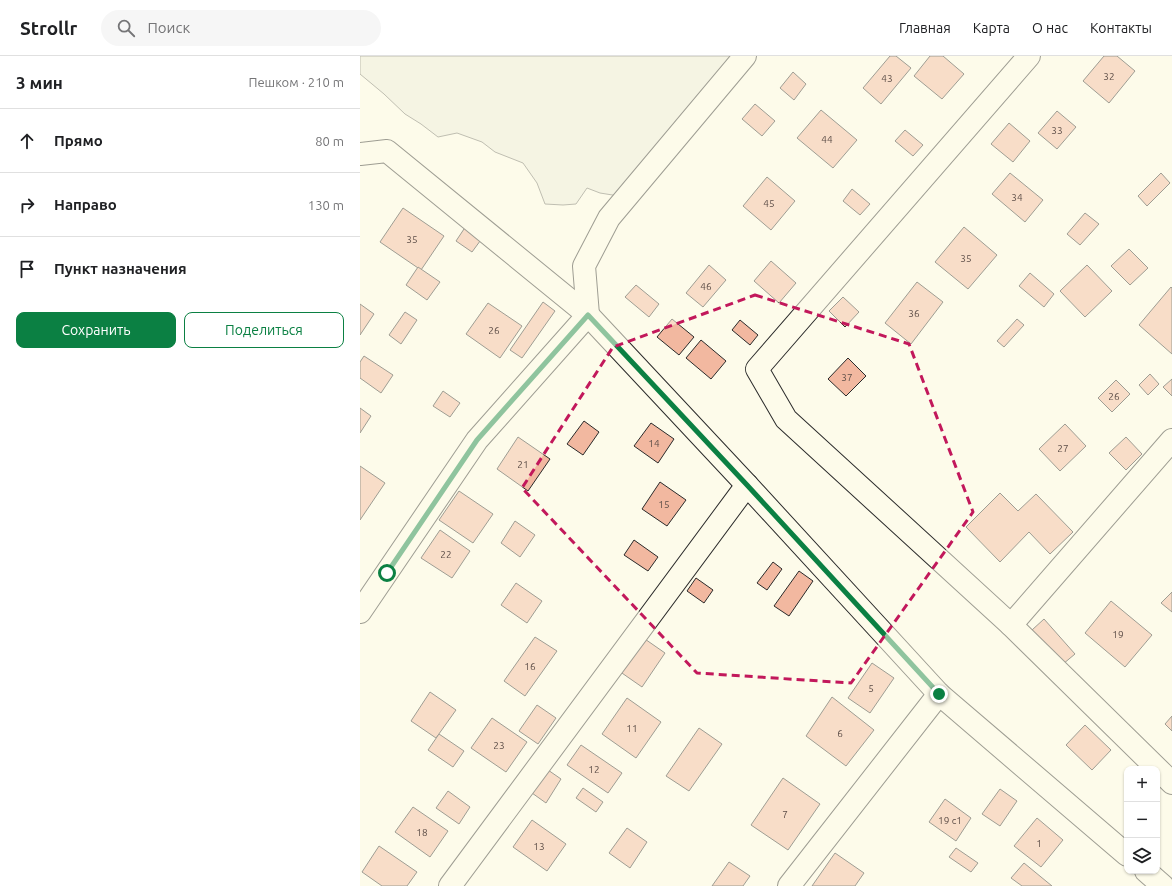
<!DOCTYPE html>
<html lang="ru">
<meta charset="utf-8">
<style>
:root{--surface:#fff;--page:#f6f6f6;--text:#202124;--muted:#757577;--line:#e0e0e0;--accent:#0b8043}
body{margin:0;font-family:Ubuntu,sans-serif;background:var(--page);color:var(--text)}
.controls{position:absolute;right:12px;bottom:12px;display:grid;overflow:hidden;border-radius:8px;box-shadow:0 1px 3px #0004}
.controls button{width:36px;height:36px;display:grid;place-items:center;padding:0;border:0;border-bottom:1px solid var(--line);background:var(--surface);color:var(--text);font:20px sans-serif}
.stop{position:absolute;width:12px;height:12px;margin:-9px;border:3px solid #0b8043;border-radius:50%;background:#fff}
.stop.end{background:#0b8043;border-color:#fff;box-shadow:0 1px 4px #0008}
.list{margin:0;padding:0;list-style:none}
h2{display:flex;justify-content:space-between;align-items:center;height:52px;margin:0;padding:0 16px;font-size:17px}
h2 small{font-size:13px;font-weight:400;color:var(--muted)}
.list li{display:grid;grid-template-columns:26px 1fr auto;gap:12px;align-items:center;box-sizing:border-box;height:64px;padding:0 16px;border-top:1px solid var(--line)}
.list b{display:block;font-size:15px;white-space:nowrap}
.list em{font-size:13px;font-style:normal;color:var(--muted)}
.actions{display:flex;gap:8px;padding:12px 16px}
.actions a{flex:1;padding:9px 0;border:1px solid var(--accent);border-radius:8px;text-align:center;font-size:14px;color:var(--accent)}
.actions .main{background:var(--accent);color:#fff}
.icon{flex:none;width:22px;height:22px;fill:none;stroke:currentColor;stroke-width:2;stroke-linecap:round;stroke-linejoin:round}
.map{position:relative;flex:none;width:812px;height:830px;overflow:hidden}
header{display:flex;align-items:center;gap:24px;box-sizing:border-box;height:56px;padding:0 20px;background:var(--surface);border-bottom:1px solid var(--line)}
header strong{font-size:19px}
nav{display:flex;gap:22px;margin-inline-start:auto;font-size:14px}
.search{width:280px;height:36px;background:var(--page);display:flex;align-items:center;gap:10px;box-sizing:border-box;padding:0 14px;border-radius:22px;color:var(--muted);font-size:15px}
main{display:flex}
aside{flex:1;background:var(--surface)}
.map>svg:first-child{display:block}
.green{fill:#ecebdb;stroke:#74746e}
.building{fill:#f2b8a0;stroke:#2b2b2b}
.lines{fill:none;stroke-linecap:round;stroke-linejoin:round}
.minor-casing{stroke:#2b2b2b;stroke-width:24}
.minor{stroke:#fdfbea;stroke-width:22}
.route{stroke:#0b8043;stroke-width:5}
.marked{fill:none;stroke:#c2185b;stroke-width:3;stroke-dasharray:8 5;stroke-linejoin:round}
.labels{text-anchor:middle;stroke-width:3;stroke-linejoin:round;paint-order:stroke}
.number-label{font-size:10px;fill:#5d4e48}
</style>
<header>
<strong>Strollr</strong>
<div class="search"><svg class="icon" aria-label="search" viewBox="0 0 24 24"><circle cx="10" cy="10" r="6"/><path d="M15 15l6 6"/></svg>Поиск</div>
<nav><a>Главная</a><a>Карта</a><a>О нас</a><a>Контакты</a></nav>
</header>
<main>
<aside>
<h2>3 мин<small>Пешком · 210 m</small></h2>
<ul class="list">
<li><svg class="icon" aria-label="ahead" viewBox="0 0 24 24"><path d="M12 20V5M6 11l6-6 6 6"/></svg><div><b>Прямо</b></div><em>80 m</em></li>
<li><svg class="icon" aria-label="right" viewBox="0 0 24 24"><path d="M7 20v-9h11M14 6l5 5-5 5"/></svg><div><b>Направо</b></div><em>130 m</em></li>
<li><svg class="icon" aria-label="arrive" viewBox="0 0 24 24"><path d="M6 21V4h12l-3 4 3 4H6"/></svg><div><b>Пункт назначения</b></div></li>
</ul>
<div class="actions"><a class="main">Сохранить</a><a>Поделиться</a></div>
</aside>
<div class="map">
<svg width="812" height="830" viewBox="0 0 812 830">
<rect width="100%" height="100%" fill="#fdfbea"/>
<path class="green" d="M0 0H379L265 141 240 137 227 132 216 148 203 149 185 148 177 127 163 107 135 96 122 86 97 77 78 81 61 68 45 58 24 38 0 18Z"/>
<g class="building">
<path d="M530 0H536L551 12 521 48 503 32Z"/>
<path d="M570 0H583L604 18 582 43 554 20Z"/>
<path d="M744 0H757L775 15 749 47 723 25Z"/>
<path d="M433 16 446 28 434 44 420 32Z"/>
<path d="M395 48 415 65 402 80 382 63Z"/>
<path d="M461 54 497 84 473 112 437 82Z"/>
<path d="M697 55 716 71 697 93 678 77Z"/>
<path d="M649 67 670 85 653 106 631 88Z"/>
<path d="M545 74 563 89 553 100 535 85Z"/>
<path d="M650 117 683 144 665 166 632 138Z"/>
<path d="M801 117 810 127 787 150 778 140Z"/>
<path d="M407 121 435 145 411 174 383 150Z"/>
<path d="M492 133 510 148 500 159 483 145Z"/>
<path d="M43 152 84 180 61 214 20 186Z"/>
<path d="M725 157 739 168 720 189 707 178Z"/>
<path d="M106 170 123 181 112 196 96 185Z"/>
<path d="M604 171 637 199 608 233 575 206Z"/>
<path d="M769 193 788 212 770 229 751 210Z"/>
<path d="M411 205 436 227 419 247 394 225Z"/>
<path d="M349 209 366 224 343 251 326 237Z"/>
<path d="M727 209 752 235 725 261 700 235Z"/>
<path d="M58 211 80 226 67 244 46 229Z"/>
<path d="M670 217 694 238 684 251 659 230Z"/>
<path d="M557 226 583 246 551 288 525 267Z"/>
<path d="M276 229 299 248 289 261 265 241Z"/>
<path d="M811 231 812 232V298L779 269Z"/>
<path d="M483 241 499 256 485 271 469 255Z"/>
<path d="M183 246 195 255 162 302 150 294Z"/>
<path d="M128 247 162 270 140 302 106 278Z"/>
<path d="M0 248 14 258 0 279Z"/>
<path d="M45 256 57 264 41 288 29 279Z"/>
<path d="M312 263 334 281 319 299 297 281Z"/>
<path d="M657 263 664 269 644 291 637 285Z"/>
<path d="M380 264 398 279 390 289 372 274Z"/>
<path d="M341 284 366 305 351 323 326 302Z"/>
<path d="M4 300 33 319 21 337 0 322V306Z"/>
<path d="M488 302 506 320 486 340 468 323Z"/>
<path d="M790 318 799 328 788 339 779 329Z"/>
<path d="M812 323V340L803 331Z"/>
<path d="M756 324 770 338 752 356 738 342Z"/>
<path d="M83 335 100 347 90 361 73 350Z"/>
<path d="M0 352 11 360 0 377Z"/>
<path d="M224 365 239 376 223 399 207 388Z"/>
<path d="M291 367 314 383 298 407 274 390Z"/>
<path d="M705 368 726 390 700 415 679 393Z"/>
<path d="M158 381 190 403 168 435 137 413Z"/>
<path d="M766 381 782 398 766 414 749 397Z"/>
<path d="M0 410 25 427 0 464Z"/>
<path d="M300 426 326 444 307 470 282 453Z"/>
<path d="M99 435 133 458 113 487 79 464Z"/>
<path d="M640 437 658 455 676 438 713 476 690 498 669 476 640 506 606 471Z"/>
<path d="M155 465 175 479 160 501 141 487Z"/>
<path d="M80 474 110 495 92 522 61 502Z"/>
<path d="M274 484 298 501 288 515 264 499Z"/>
<path d="M413 506 422 513 407 534 397 527Z"/>
<path d="M439 515 453 525 429 560 414 550Z"/>
<path d="M336 522 353 534 344 547 327 535Z"/>
<path d="M156 527 182 545 167 567 141 549Z"/>
<path d="M812 536V556L801 547Z"/>
<path d="M751 545 792 579 765 611 725 577Z"/>
<path d="M684 563 715 598 703 608 672 574Z"/>
<path d="M175 581 197 595 165 640 144 625Z"/>
<path d="M282 581 305 597 282 631 259 615Z"/>
<path d="M512 607 534 622 510 657 488 642Z"/>
<path d="M70 636 96 654 76 682 51 665Z"/>
<path d="M472 641 514 674 486 710 446 680Z"/>
<path d="M267 642 301 666 276 702 242 678Z"/>
<path d="M177 649 196 662 178 688 159 675Z"/>
<path d="M812 660V675L805 668Z"/>
<path d="M132 662 167 686 146 716 111 692Z"/>
<path d="M725 669 751 694 732 714 706 689Z"/>
<path d="M339 672 362 688 329 735 306 720Z"/>
<path d="M79 678 104 695 93 711 68 694Z"/>
<path d="M221 689 262 717 248 737 207 709Z"/>
<path d="M188 714 201 723 186 747 172 737Z"/>
<path d="M423 722 460 748 428 794 391 769Z"/>
<path d="M223 732 243 746 236 756 216 742Z"/>
<path d="M640 733 657 745 640 770 622 758Z"/>
<path d="M88 735 110 751 99 768 76 752Z"/>
<path d="M585 743 611 762 596 785 569 766Z"/>
<path d="M53 751 88 775 70 801 35 776Z"/>
<path d="M677 762 703 784 681 811 654 790Z"/>
<path d="M172 764 206 788 187 815 153 791Z"/>
<path d="M267 772 287 786 270 812 249 797Z"/>
<path d="M19 790 57 816 47 830H22L2 816Z"/>
<path d="M596 792 618 807 611 816 589 801Z"/>
<path d="M475 797 504 817 495 830H452Z"/>
<path d="M369 806 390 820 383 830H352Z"/>
<path d="M664 807 692 830H662L651 822Z"/>
</g>
<g class="lines">
<g class="minor-casing">
<g id="minor">
<path d="M669 0 397 313 426 363 651 569 812 727"/>
<path d="M0 98 27 95 228 259 387 429 579 638 767 799"/>
<path d="M0 556 117 384 228 259 224 210 249 162 385 0"/>
<path d="M651 569 812 384"/>
<path d="M786 815 803 830"/>
<path d="M90 830 387 429"/>
<path d="M429 830 579 638"/>
</g>
</g>
<use href="#minor" class="minor"/>
</g>
<g class="lines">
<path class="route" d="M27 517 117 384 228 259 387 429 579 638"/>
</g>
<path d="M0 0H812V830H0ZM395 239 549 288 613 456 491 627 337 617 162 432 253 291Z" fill="#fdfbea" fill-opacity=".55" fill-rule="evenodd"/>
<path class="marked" d="M395 239 549 288 613 456 491 627 337 617 162 432 253 291Z"/>
<g class="labels">
<g class="number-label">
<text x="749" y="24">32</text>
<text x="527" y="26">43</text>
<text x="697" y="78">33</text>
<text x="467" y="87">44</text>
<text x="657" y="145">34</text>
<text x="409" y="151">45</text>
<text x="52" y="187">35</text>
<text x="606" y="206">35</text>
<text x="346" y="234">46</text>
<text x="554" y="261">36</text>
<text x="134" y="278">26</text>
<text x="487" y="325">37</text>
<text x="754" y="344">26</text>
<text x="294" y="391">14</text>
<text x="703" y="396">27</text>
<text x="163" y="412">21</text>
<text x="304" y="452">15</text>
<text x="86" y="502">22</text>
<text x="758" y="582">19</text>
<text x="170" y="614">16</text>
<text x="511" y="636">5</text>
<text x="272" y="676">11</text>
<text x="480" y="681">6</text>
<text x="139" y="693">23</text>
<text x="234" y="717">12</text>
<text x="425" y="762">7</text>
<text x="590" y="768">19 с1</text>
<text x="62" y="780">18</text>
<text x="679" y="791">1</text>
<text x="179" y="794">13</text>
</g>
</g>
</svg>
<div class="controls">
<button>+</button>
<button>−</button>
<button><svg class="icon" aria-label="layers" viewBox="0 0 24 24"><path d="M12 4l9 5-9 5-9-5zM3 14l9 5 9-5"/></svg></button>
</div>
<div class="stop" style="left:27px;top:517px"></div>
<div class="stop end" style="left:579px;top:638px"></div>
</div>
</main>
